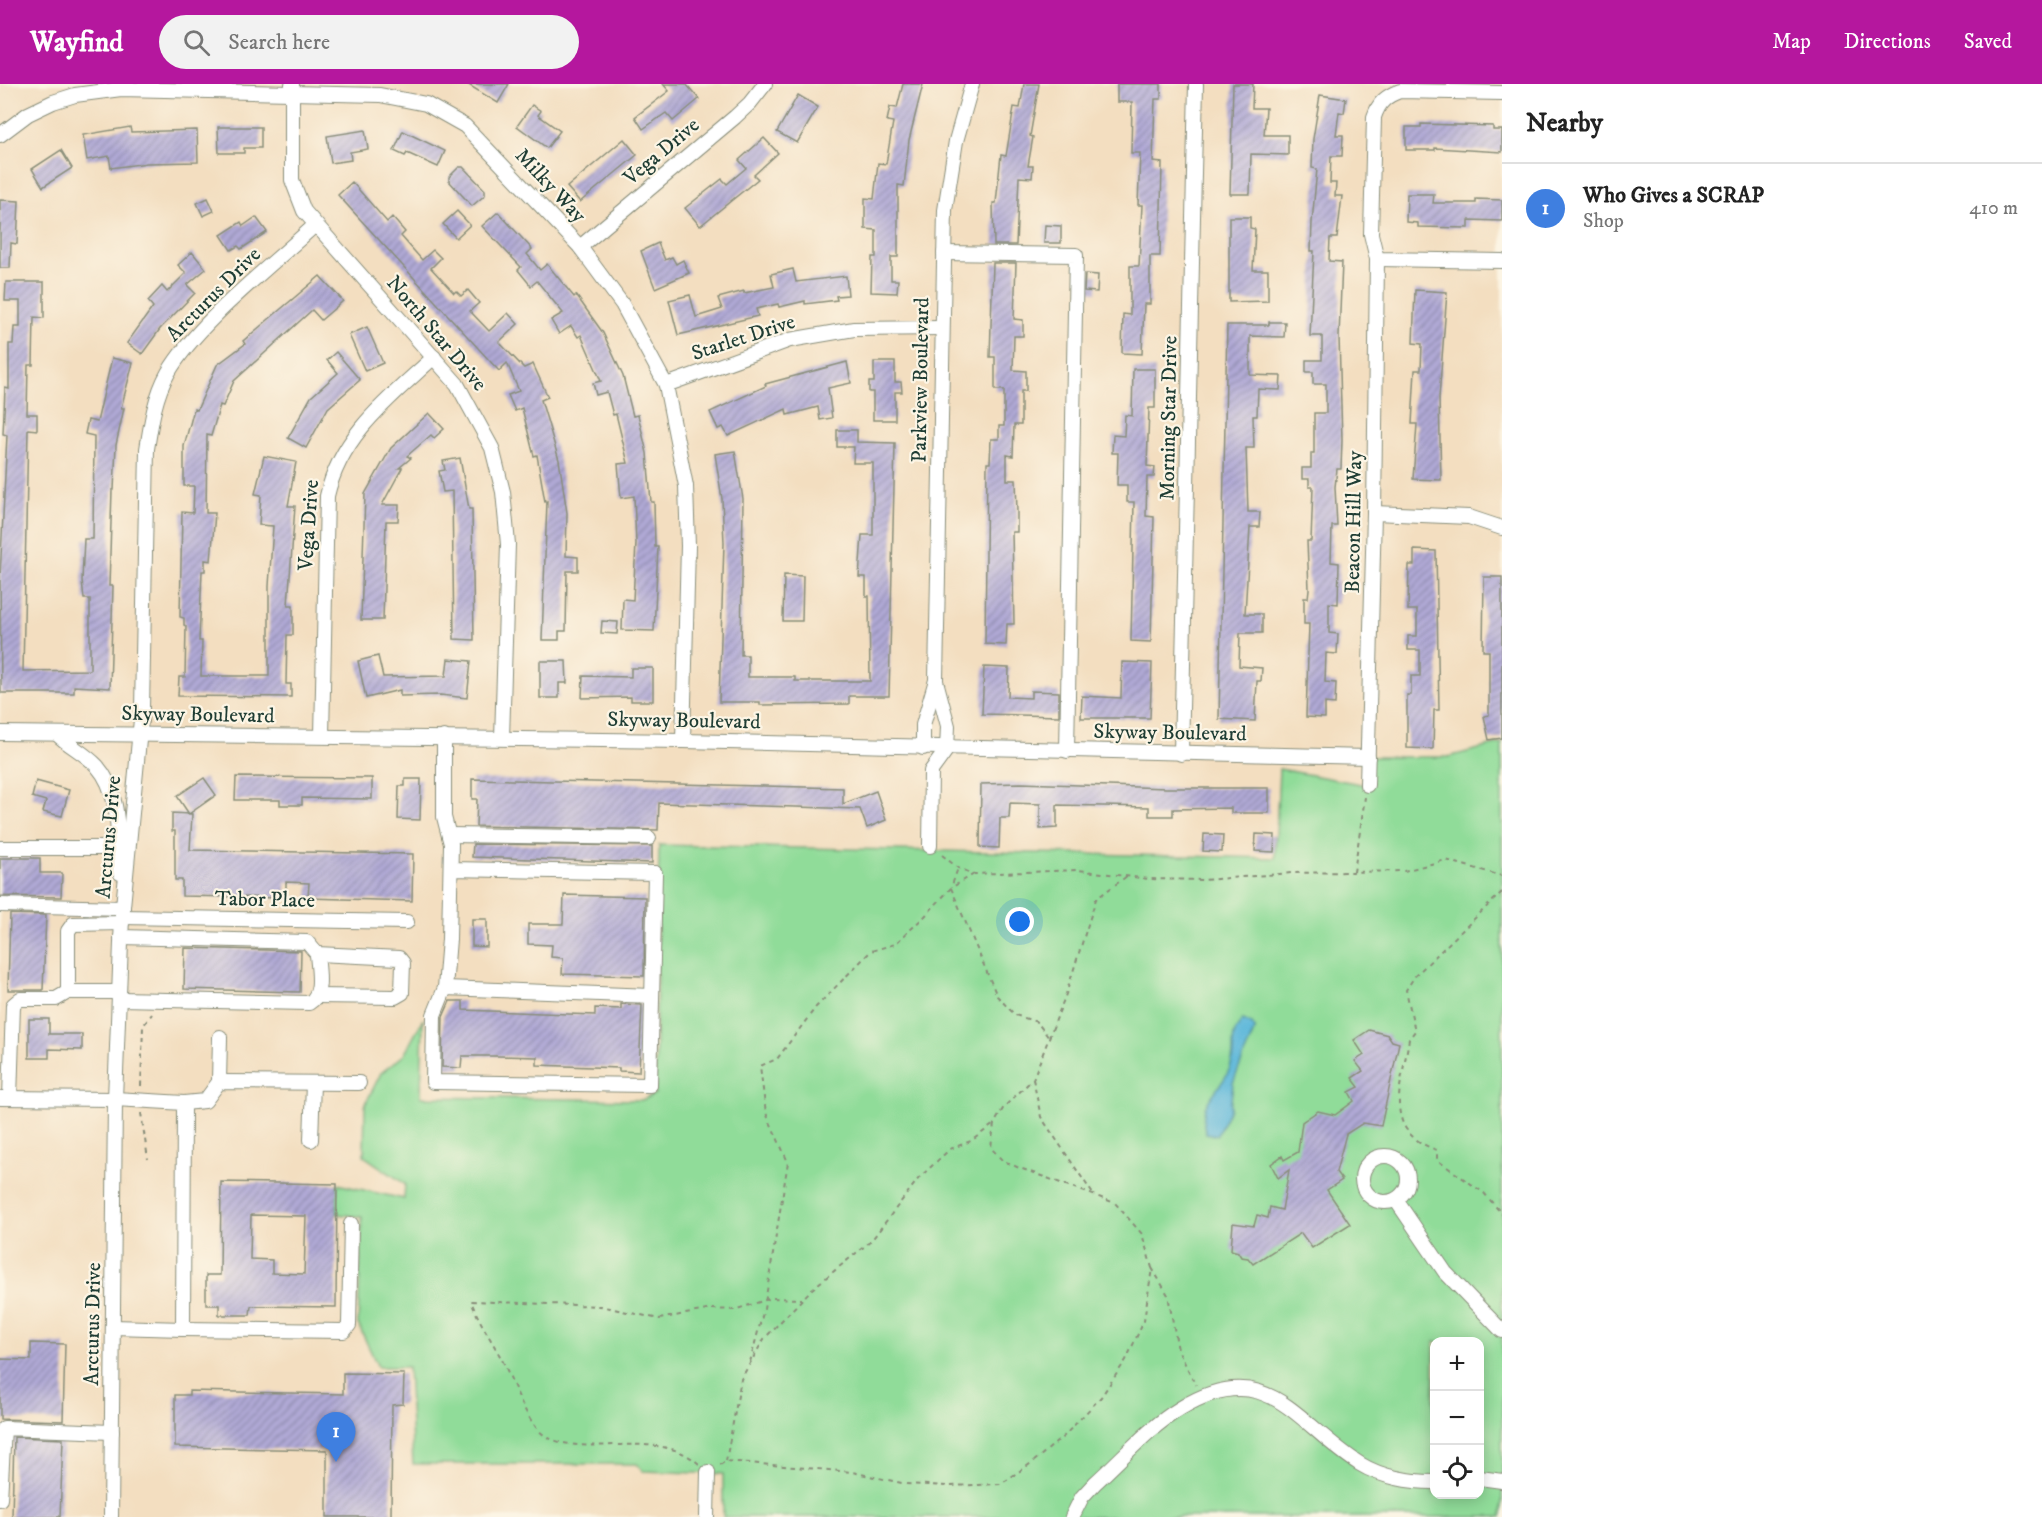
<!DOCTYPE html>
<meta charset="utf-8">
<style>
:root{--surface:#fff;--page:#f2f2f2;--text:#222;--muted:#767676;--line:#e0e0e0;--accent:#b5179e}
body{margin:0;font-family:"IM FELL DW Pica",serif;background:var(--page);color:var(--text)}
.controls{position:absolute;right:18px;bottom:18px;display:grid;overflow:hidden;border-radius:12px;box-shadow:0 3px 15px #0003}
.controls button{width:54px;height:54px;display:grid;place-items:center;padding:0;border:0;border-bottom:2px solid var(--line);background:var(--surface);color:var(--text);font:30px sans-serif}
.you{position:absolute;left:1020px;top:838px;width:21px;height:21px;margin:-15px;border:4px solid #fff;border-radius:50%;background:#1a73e8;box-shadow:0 0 0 9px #1a73e833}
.badge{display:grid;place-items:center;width:39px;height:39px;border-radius:50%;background:var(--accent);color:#fff;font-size:20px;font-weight:700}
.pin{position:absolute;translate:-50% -50px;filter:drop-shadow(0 2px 3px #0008)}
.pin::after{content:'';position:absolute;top:32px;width:21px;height:18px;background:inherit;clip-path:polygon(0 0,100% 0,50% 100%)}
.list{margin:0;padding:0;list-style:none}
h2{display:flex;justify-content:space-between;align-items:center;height:78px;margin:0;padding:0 24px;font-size:26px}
h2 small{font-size:20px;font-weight:400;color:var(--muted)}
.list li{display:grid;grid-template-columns:39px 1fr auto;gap:18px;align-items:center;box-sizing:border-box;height:90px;padding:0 24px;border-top:2px solid var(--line)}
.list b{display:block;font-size:22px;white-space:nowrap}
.list p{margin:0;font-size:20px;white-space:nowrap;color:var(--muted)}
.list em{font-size:20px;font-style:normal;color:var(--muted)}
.icon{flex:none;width:33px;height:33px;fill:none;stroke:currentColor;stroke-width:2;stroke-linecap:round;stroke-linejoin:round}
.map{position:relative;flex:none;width:1502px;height:1433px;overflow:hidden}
header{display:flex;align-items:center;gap:36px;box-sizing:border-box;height:84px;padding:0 30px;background:var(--accent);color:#fff}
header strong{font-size:28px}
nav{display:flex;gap:33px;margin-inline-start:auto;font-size:21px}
.search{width:420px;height:54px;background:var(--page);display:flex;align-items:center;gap:15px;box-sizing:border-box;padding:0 21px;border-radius:33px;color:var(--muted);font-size:22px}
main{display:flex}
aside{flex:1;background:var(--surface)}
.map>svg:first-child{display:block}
.green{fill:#90dc99;stroke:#588c66;stroke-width:1.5;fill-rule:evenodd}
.water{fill:#5db8da;stroke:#3e7a87;stroke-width:1.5}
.building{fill:url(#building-hatch);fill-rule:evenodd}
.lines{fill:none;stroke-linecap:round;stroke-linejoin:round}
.minor-casing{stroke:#898e7a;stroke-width:16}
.path{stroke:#898e7a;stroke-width:2;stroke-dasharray:4.5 4.5;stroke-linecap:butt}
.minor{stroke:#fff;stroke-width:14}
.labels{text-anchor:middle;stroke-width:4.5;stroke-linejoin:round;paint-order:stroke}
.street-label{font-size:21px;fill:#1f3d34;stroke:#fcf5e5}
</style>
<header>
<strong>Wayfind</strong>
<div class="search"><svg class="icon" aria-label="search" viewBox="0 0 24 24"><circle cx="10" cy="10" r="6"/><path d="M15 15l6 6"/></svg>Search here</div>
<nav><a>Map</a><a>Directions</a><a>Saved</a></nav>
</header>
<main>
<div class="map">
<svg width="1502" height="1433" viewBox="0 0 1502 1433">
<defs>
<pattern id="building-hatch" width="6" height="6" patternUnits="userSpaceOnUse" patternTransform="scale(1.5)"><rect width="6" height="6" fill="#b0a9d5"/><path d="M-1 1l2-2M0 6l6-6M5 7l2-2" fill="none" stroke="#8f8bae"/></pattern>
</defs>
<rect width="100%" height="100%" fill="#fcf5e5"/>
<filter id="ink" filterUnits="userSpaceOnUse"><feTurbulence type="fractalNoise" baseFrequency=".0167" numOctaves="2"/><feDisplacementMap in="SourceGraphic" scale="12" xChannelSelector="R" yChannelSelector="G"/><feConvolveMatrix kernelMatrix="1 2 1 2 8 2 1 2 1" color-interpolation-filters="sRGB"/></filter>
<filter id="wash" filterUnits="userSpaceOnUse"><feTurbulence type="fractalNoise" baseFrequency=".008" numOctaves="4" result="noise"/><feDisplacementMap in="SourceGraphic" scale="24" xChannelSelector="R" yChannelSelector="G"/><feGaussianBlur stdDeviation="1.35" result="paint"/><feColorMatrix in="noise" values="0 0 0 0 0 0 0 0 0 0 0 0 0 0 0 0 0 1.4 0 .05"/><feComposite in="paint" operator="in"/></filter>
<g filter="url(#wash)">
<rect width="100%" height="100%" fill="#f3dec0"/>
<path class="green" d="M1502 659V1433H723V1390L643 1387 637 1380H413L408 1283H378L358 1240 362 1133 337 1130V1100L404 1115 405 1100 364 1072 365 1021 381 989 404 971 423 935 421 1013 642 1016 655 1010 659 761 1275 774 1279 685 1366 701 1368 673H1448ZM1434 1258H1480V1410H1434Z"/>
<path class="water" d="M1243 936 1252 940 1255 945 1233 999 1230 1025 1217 1051 1206 1050C1196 1016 1219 1011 1230 984 1238 964 1226 955 1243 936Z"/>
<g id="blocks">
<g class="building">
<path d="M467 0H509L498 19Z"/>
<path d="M663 0H686L699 15 673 37 666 29 643 45 635 33 669 7Z"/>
<path d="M903 0H923L909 56 904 102 898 101V173H891V196H898L897 209 871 208 872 173H876V146L865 145V114L874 115 878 79 886 80 893 38 887 37 890 23 897 24Z"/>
<path d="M1024 0H1039L1030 52 1033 53 1028 82H1033L1032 94 1019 93 1016 161H994L993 119H996L1001 71 1006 72 1014 23 1020 24Z"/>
<path d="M1117 0H1161V15H1155L1153 78 1162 79 1160 172H1150V220H1144L1142 270 1122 269 1123 230 1130 231V182H1139L1142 121H1138L1140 69H1131L1132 18H1117Z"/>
<path d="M1233 0H1253L1252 24H1266L1264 51H1288V71L1251 70 1250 110H1230Z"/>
<path d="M798 11 818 23 797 59 777 48Z"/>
<path d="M1320 11 1346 15 1344 29 1339 28 1336 51H1343L1342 72H1331L1330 99H1336L1335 112H1342L1337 154H1330L1329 177 1342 178 1339 253 1342 356 1341 385H1337L1335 403 1337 442H1332L1331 478 1339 479 1338 520 1329 519V549L1338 550 1337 570 1326 569 1325 598 1336 599 1335 620 1325 619V634L1306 633 1309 540H1304V514H1308L1309 505 1307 457H1311L1313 403H1309V395H1302V384H1311V369H1314V329H1326V300H1313V288H1306V276H1322V252H1310L1314 167H1311L1312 138 1317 85 1312 84 1313 55Z"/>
<path d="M532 21 541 27 538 31 560 47 547 64 517 42Z"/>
<path d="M1421 40 1493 42V46H1502V68L1435 64V66H1406V43H1421Z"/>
<path d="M130 43 131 48 197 46 198 78 147 79 111 84 109 72 87 76 83 51Z"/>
<path d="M218 43H261V64H244V69H219Z"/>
<path d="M365 46 368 65 350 68 351 76 331 79 327 52Z"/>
<path d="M403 47 445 67 438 83 407 69 405 72 394 67Z"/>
<path d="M764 54 778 69 754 91 758 95 700 142 685 124 722 95 727 100 746 84 739 76Z"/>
<path d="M624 55 637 71 580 118 567 103Z"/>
<path d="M61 66 72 84 43 103 32 85Z"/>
<path d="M459 83H463L485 106V111L472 122 449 97V93Z"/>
<path d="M352 98 387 138 392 133 405 148 401 152 422 176 433 166 441 174 431 184 454 209 456 207 461 212 468 206 479 219 470 227 489 247 508 229 518 240 499 258 524 284 533 280 548 313 541 316 559 376 567 429 566 472 578 473V487H567L566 547H559V556H542L547 417 545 418 537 371 534 372 522 324 515 327 508 311 519 307 507 279 499 287 338 111Z"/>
<path d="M1407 110H1434L1433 119H1476V115L1502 116V137L1469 136V144L1418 143V139L1406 138Z"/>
<path d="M208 114 214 127 203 132 197 119Z"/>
<path d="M0 116 19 117 17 160 11 159 10 184H0Z"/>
<path d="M457 127 470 141 456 154 443 140Z"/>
<path d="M498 128 532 165 527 170 540 186 547 180 574 213 576 211 603 249 623 292 633 332 638 331 647 369 651 418H654L655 463H658L654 547 622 546 623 515 633 516 636 459 634 412 621 414 618 380 628 379 616 330 613 331 607 308 596 311 593 299 601 297 581 251 578 253 571 242 559 250 551 236 563 229 537 197 531 202 518 186 521 183 482 142Z"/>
<path d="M256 133 267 148 241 165 238 162 231 166 221 151 241 138 243 142Z"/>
<path d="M1229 133H1250V144L1255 145 1253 186H1268V217L1229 218Z"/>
<path d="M1045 141 1061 142V159H1044Z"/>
<path d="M658 159 665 176 672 173 676 180 683 176 689 189 655 204 641 167Z"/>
<path d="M192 168 206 185 187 201 195 209 160 245 142 270 127 259 153 223 148 217 162 202 167 208 186 189 178 181Z"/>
<path d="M993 179H1016L1014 235 1023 236V252H1014L1013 286 1026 287V307H1021V341H1014L1013 372 1007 371V396H1016L1017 429V448H1012L1014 540H1007L1006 561 985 560 987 379H990L991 355H999V342H1004V306H995V273H990Z"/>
<path d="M793 185 796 198 846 192 848 211 836 212 837 216 805 220V217L779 223 778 220 756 225 758 232 678 251 669 216 690 211 696 233 722 225 718 214 744 207V209L774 203 771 190Z"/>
<path d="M1085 190 1098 191 1097 208 1084 207Z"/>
<path d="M320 192 343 217 321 236 312 226 234 297 223 322 220 321 211 352 207 351 206 429H215L211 477 205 476V487H202L199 557H202L201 592H269V502L273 442 259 441 261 411 255 410 264 372 296 378 288 422H295L288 521H293V551H287L286 600H291V613L178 612 179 593H185L186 542 184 541V534L180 533 182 428 193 429 194 402H184V362L194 325 197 326 217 281 245 260 243 257Z"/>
<path d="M6 198H44V234L34 233 33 281H28L27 330H37V346L28 345 23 587 90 586V515H84L82 496 84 455H93L94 352 85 350 88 336 97 338 112 274 133 279 121 324H124L116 361 114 406H112L109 502H113L110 604 74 602V609H1L0 492 7 351 3 350 4 329 5 304 9 305V260H13L14 243H20V217H5Z"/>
<path d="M1415 206 1447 208 1439 314 1441 396 1413 395 1417 340H1412L1415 286H1421L1422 260 1413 259Z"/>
<path d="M1269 238H1285L1284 253 1250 252V291L1281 292 1280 306 1258 305 1257 332H1253L1254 364H1246L1248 428H1260L1259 443H1250L1245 530H1262V549H1240L1239 582 1262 584 1261 597H1257L1255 637 1219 635 1227 241H1269Z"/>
<path d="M367 243 383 279 365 287 349 251Z"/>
<path d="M336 268 360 296 328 324 306 364 288 354 311 313 338 289 327 276Z"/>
<path d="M847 278 851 299 828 304 832 334 820 336 818 323 787 331 786 325 728 352 723 343 718 345 710 328 766 302 765 300Z"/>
<path d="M874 278H895V298H901L902 308H895V336H873V308H869V298H874Z"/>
<path d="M1133 285H1155V324H1149L1147 382 1155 383 1154 393H1147L1146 432 1154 433 1151 558 1131 557 1134 418H1127V401H1117L1118 369H1112L1113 351 1124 352 1125 331 1132 332Z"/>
<path d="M429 329 444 345 434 354 431 351 407 372 411 374 399 384H402L382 421H399L398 437H386L383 536H361L365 410 391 364Z"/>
<path d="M837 346H857V358L895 359 889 612H849V620L760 621V618H719L724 459 722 415 715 370 735 367 743 415 741 571H748V593H795V597H870L869 512H866V493H859L862 451H873V379H853L854 363H837Z"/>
<path d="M460 374 469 425H472L474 556 454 555 452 407 443 408 439 387 445 386 443 377Z"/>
<path d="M1414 466 1436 467 1439 626H1434L1433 665 1407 664V611H1411V592H1420V566H1408V552H1417V526H1408L1409 481H1414Z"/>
<path d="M784 491 803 492 802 537H783Z"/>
<path d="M1484 493H1502V654L1489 656 1484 632 1489 631V567H1483Z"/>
<path d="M602 537 618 538 617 550 601 549Z"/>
<path d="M378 572 383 593 446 592 448 575 471 577 467 614 440 611 400 612V606L366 614 358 577Z"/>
<path d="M540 577H566L567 599H559V614H540Z"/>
<path d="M1122 578 1152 579 1150 634H1081L1082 612 1121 614Z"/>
<path d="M984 583 1009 584 1008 613 1031 614V607L1059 608V632L982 630Z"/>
<path d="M631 584H653V617H631V613L582 614 583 592 631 593Z"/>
<path d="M236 693 372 694V715L302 714V721H280V716H235Z"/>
<path d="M204 694 216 711 189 730H192L190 766 413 770 412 817 308 814 309 799 286 798V814L182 812V796H175V747H172V729L189 730 177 712Z"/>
<path d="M405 695H421L420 736 398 735 399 702H405Z"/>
<path d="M472 695 843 704V720L876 707 886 736 867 744 860 725 659 719 658 746 476 742 477 715H472Z"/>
<path d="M36 697 69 706 62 732 43 728 46 717 32 713Z"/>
<path d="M1021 699 1166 704H1269V729H1231V724L1173 725V732H1149V723L1057 721V744L1040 745V720L1010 719 1009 734H1000L999 764 980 763 981 700Z"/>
<path d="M1204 750 1223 751 1222 768 1203 767Z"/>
<path d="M1256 750 1275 751 1274 768 1255 767Z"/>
<path d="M473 760 652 762V779L472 773Z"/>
<path d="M0 774H40V789H62L61 813 0 812Z"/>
<path d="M564 811 645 813 644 892 562 890 563 874 551 873 552 861 528 860V840H563Z"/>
<path d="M10 830 46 831 43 906H8Z"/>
<path d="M472 835H487V863L472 862Z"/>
<path d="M185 864 301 867 300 908 184 905Z"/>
<path d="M450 917H463V926L595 931V924L621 925V920L642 921 639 988 619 987V984L537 981V973L498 972H462L461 984 442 983 443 933Z"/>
<path d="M29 935H49V950H82V966L49 965V974H29Z"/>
<path d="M1369 946 1388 951 1392 957 1399 959 1381 1042 1363 1039 1346 1050 1336 1088 1342 1096 1327 1106 1350 1140 1312 1164 1301 1149 1253 1180 1248 1174 1241 1173 1238 1168 1231 1166 1233 1139 1254 1142 1257 1131 1268 1134 1270 1123 1282 1126 1289 1086 1278 1094 1271 1080 1282 1072 1284 1076 1298 1068 1302 1038 1318 1027 1335 1031 1354 1017 1349 1008 1359 1003 1352 994 1363 987 1355 977 1364 971 1354 956Z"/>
<path d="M221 1098 337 1100 336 1223 251 1222 250 1231H219V1221H206V1191H220ZM251 1131 306 1132 304 1190 272 1189V1176L250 1175Z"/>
<path d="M31 1259 65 1260 63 1337 0 1335V1275L31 1276Z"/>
<path d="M343 1289 404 1290 403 1320 392 1321 391 1433H327V1366L175 1363V1311H189V1307L343 1310Z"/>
<path d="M14 1353 63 1355 60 1433H12Z"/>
</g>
</g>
</g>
<g filter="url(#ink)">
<use href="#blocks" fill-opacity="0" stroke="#898e7a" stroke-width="1.5"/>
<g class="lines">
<g class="minor-casing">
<g id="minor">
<path d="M292 0V96L304 127 457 300 492 364 503 408 508 460 502 654"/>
<path d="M1502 9 1400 7C1386 12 1379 18 1374 33L1371 150 1377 175 1502 177"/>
<path d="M0 51 28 30 53 18 75 11 121 5 380 11 426 20 465 42 580 163 622 220 666 301 686 402 688 462 683 657"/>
<path d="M580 163 735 33 750 19 765 0"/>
<path d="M944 169 1076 171 1067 667"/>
<path d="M666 301 790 256 854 245 942 244"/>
<path d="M1374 429 1469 433 1502 444"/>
<path d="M0 649 683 657 1368 673"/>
<path d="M57 650C69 662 85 669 97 682 122 710 117 754 120 789"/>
<path d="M322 652 327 412C341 350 390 314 434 273"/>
<path d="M444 653V733L451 760 449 855 445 904 434 931 433 998 650 1001 655 789 451 785"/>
<path d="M923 664V641L936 596 945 126 956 57 972 0"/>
<path d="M1181 670 1196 0"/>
<path d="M1367 701 1374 429 1377 175"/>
<path d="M449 751 649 754"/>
<path d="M930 762 931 687 947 665 948 642 936 597"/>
<path d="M0 764H126"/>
<path d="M0 821 123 824"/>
<path d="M122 833 407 838"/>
<path d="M445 904 652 912"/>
<path d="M68 908V847L73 840 122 839"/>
<path d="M316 912 395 913 402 909 403 879 399 874 317 870"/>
<path d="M119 915 309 919C324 910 318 886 317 870L307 858 121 853"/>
<path d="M219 998 220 953"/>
<path d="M0 1014 115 1015 184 1019 183 1245 113 1243"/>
<path d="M10 1014 13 921 20 915H56L68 908H119"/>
<path d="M184 1019 205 1017 219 998 359 999"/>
<path d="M311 1056 313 999"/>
<circle cx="1385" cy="1095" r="23"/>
<path d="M1396 1116 1445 1188 1502 1247"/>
<path d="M183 1245 344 1247 349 1241 351 1140"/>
<path d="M1480 1394 1502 1397"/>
<path d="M0 1415 4 1344 112 1348"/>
<path d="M111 1433 115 1015 122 833 142 625 147 365C151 339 155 312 168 289 197 239 271 182 315 141"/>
<path d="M707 1433 708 1388"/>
<path d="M1072 1433 1082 1413 1095 1399C1122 1375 1149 1343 1181 1324 1268 1271 1296 1340 1360 1380 1381 1393 1410 1398 1434 1398"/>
</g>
</g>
<g class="path">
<path d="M942 771 958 784 974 790 1078 786 1149 795 1204 796 1292 789 1404 787 1446 776 1502 792"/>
<path d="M1354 788 1365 713"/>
<path d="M974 790 951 804 997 912 1015 931 1037 938 1049 954"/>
<path d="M1502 808 1415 892 1406 906 1415 947 1409 955C1402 1001 1380 1047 1437 1066V1076L1484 1109 1502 1130"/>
<path d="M1033 995 1041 1033 1093 1110"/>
<path d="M141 1002 143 942 152 930"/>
<path d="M141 1029 148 1075"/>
<path d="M1152 1184 1168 1211 1178 1266 1196 1301"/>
<path d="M750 1278 764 1225 788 1078 766 1029 760 982 777 975 816 923 871 867 895 860 925 832 951 804 958 784"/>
<path d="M726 1377 741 1295 764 1255 812 1205 871 1157 919 1094 950 1065 971 1057 994 1040"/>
<path d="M699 1380C659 1344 594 1373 551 1355 527 1346 513 1295 501 1274 491 1255 479 1238 471 1217L600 1222 659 1235 712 1225 734 1226 772 1214 802 1215"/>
<path d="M720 1381 726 1377 852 1388 906 1400 949 1402 1001 1400 1033 1378 1064 1352 1101 1313 1126 1276 1144 1237 1152 1184 1142 1150 1115 1119 1017 1083 1002 1076 991 1064 994 1040 1004 1023 1033 995 1066 910 1096 815 1127 792"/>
</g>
<use href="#minor" class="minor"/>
</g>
</g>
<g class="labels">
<g class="street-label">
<text transform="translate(661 67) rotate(-40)" y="7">Vega Drive</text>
<text transform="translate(551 101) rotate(47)" y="7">Milky Way</text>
<text transform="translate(213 210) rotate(-45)" y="7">Arcturus Drive</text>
<text transform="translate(437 249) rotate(50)" y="7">North Star Drive</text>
<text transform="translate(743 253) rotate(-18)" y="7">Starlet Drive</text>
<text transform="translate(920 296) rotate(-89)" y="7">Parkview Boulevard</text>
<text transform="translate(1168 334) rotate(-89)" y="7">Morning Star Drive</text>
<text transform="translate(1353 438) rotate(-89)" y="7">Beacon Hill Way</text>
<text transform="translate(308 441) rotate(-86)" y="7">Vega Drive</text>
<text transform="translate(198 630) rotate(1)" y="7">Skyway Boulevard</text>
<text transform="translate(684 636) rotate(1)" y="7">Skyway Boulevard</text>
<text transform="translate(1170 648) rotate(1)" y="7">Skyway Boulevard</text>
<text transform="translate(108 753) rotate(-85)" y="7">Arcturus Drive</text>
<text transform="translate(265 815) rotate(1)" y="7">Tabor Place</text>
<text transform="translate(92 1240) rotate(-89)" y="7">Arcturus Drive</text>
</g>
</g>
</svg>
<div class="controls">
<button>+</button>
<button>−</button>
<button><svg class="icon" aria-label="locate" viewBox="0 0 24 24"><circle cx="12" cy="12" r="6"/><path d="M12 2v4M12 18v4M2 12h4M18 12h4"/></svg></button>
</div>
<div class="you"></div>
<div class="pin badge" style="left:336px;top:1378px;background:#3f7fe0">1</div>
</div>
<aside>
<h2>Nearby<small></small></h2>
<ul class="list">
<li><span class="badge" style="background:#3f7fe0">1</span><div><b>Who Gives a SCRAP</b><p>Shop</p></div><em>410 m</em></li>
</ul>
</aside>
</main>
